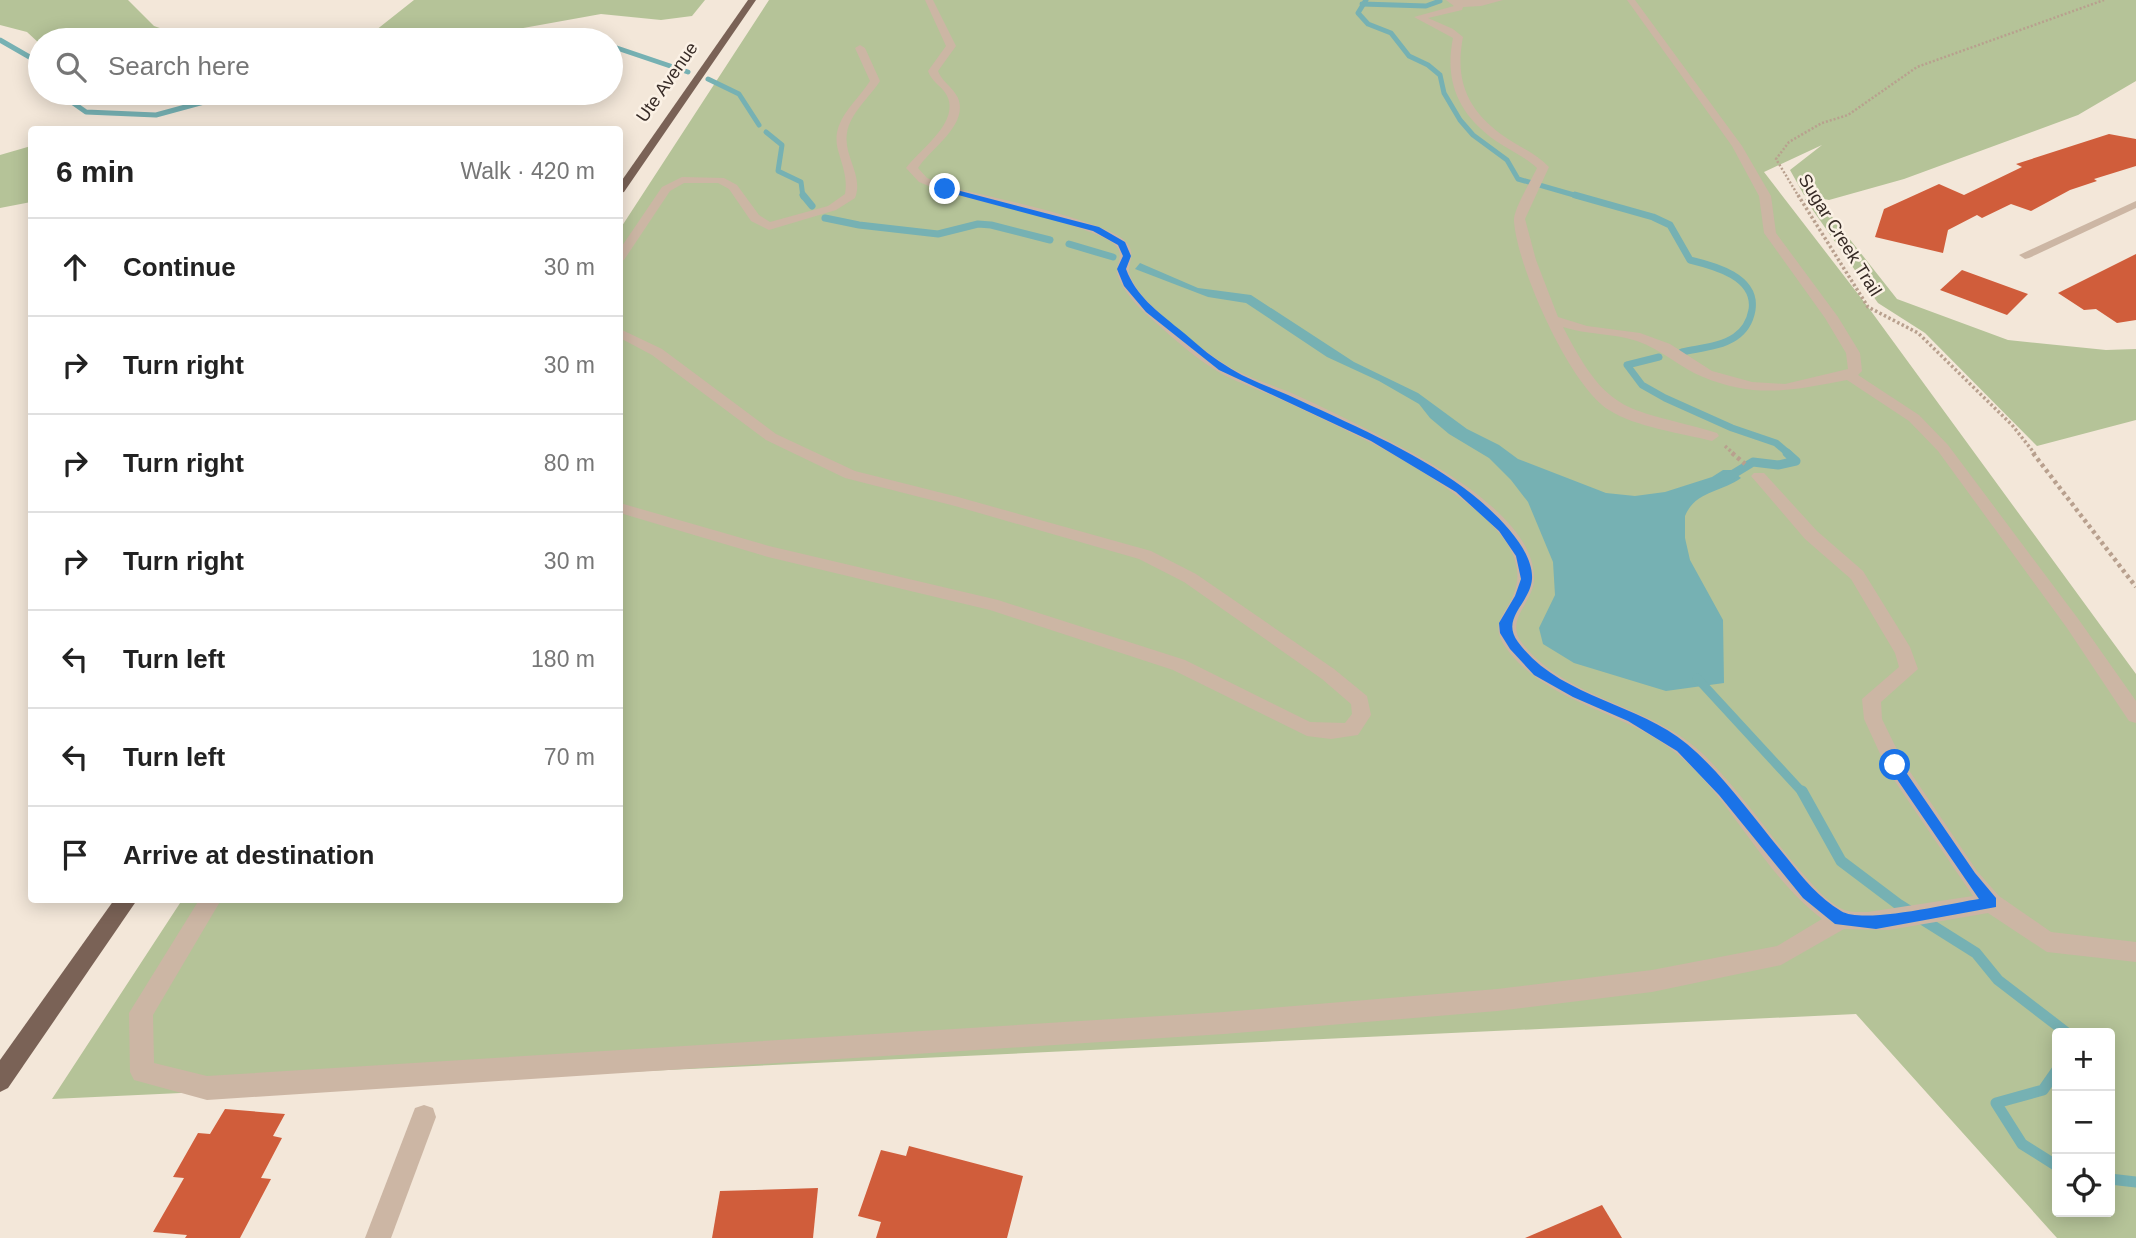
<!DOCTYPE html>
<meta charset="utf-8">
<style>
:root{--surface:#fff;--page:#f2f2f2;--text:#222;--muted:#767676;--line:#e0e0e0}
body{margin:0;font-family:Arial,sans-serif;background:var(--page);color:var(--text)}
.controls{position:absolute;right:21px;bottom:21px;display:grid;overflow:hidden;border-radius:7px;box-shadow:0 4px 18px #0003}
.controls button{width:63px;height:63px;display:grid;place-items:center;padding:0;border:0;border-bottom:2px solid var(--line);background:var(--surface);color:var(--text);font:35px sans-serif}
.stop{position:absolute;width:21px;height:21px;margin:-16px;border:5px solid #1a73e8;border-radius:50%;background:#fff}
.stop.end{background:#1a73e8;border-color:#fff;box-shadow:0 2px 7px #0008}
.list{margin:0;padding:0;list-style:none}
h2{display:flex;justify-content:space-between;align-items:center;height:91px;margin:0;padding:0 28px;font-size:30px}
h2 small{font-size:23px;font-weight:400;color:var(--muted)}
.list li{display:grid;grid-template-columns:46px 1fr auto;gap:21px;align-items:center;box-sizing:border-box;height:98px;padding:0 28px;border-top:2px solid var(--line)}
.list b{display:block;font-size:26px;white-space:nowrap}
.list em{font-size:23px;font-style:normal;color:var(--muted)}
.icon{flex:none;width:38px;height:38px;fill:none;stroke:currentColor;stroke-width:2;stroke-linecap:round;stroke-linejoin:round}
.map{position:relative;flex:none;width:2136px;height:1238px;overflow:hidden}
.search{position:absolute;background:var(--surface);box-shadow:0 4px 18px #0003;left:28px;top:28px;width:595px;height:77px;display:flex;align-items:center;gap:18px;box-sizing:border-box;padding:0 24px;border-radius:38px;color:var(--muted);font-size:26px}
.panel{position:absolute;background:var(--surface);box-shadow:0 4px 18px #0003;left:28px;top:126px;width:595px;height:777px;border-radius:7px}
.map>svg:first-child{display:block}
.green{fill:#b5c398;fill-rule:evenodd}
.water{fill:#76b1b3}
.lines{fill:none;stroke-linecap:round;stroke-linejoin:round}
.stream-far3{stroke:#76b1b3;stroke-width:5}
.stream-far2{stroke:#76b1b3;stroke-width:7}
.stream-far1{stroke:#76b1b3;stroke-width:9}
.stream{stroke:#76b1b3;stroke-width:11}
.building{fill:#d05d3b}
.path-far2{stroke:#b8a08e;stroke-width:2.5;stroke-dasharray:2 2;stroke-linecap:butt}
.path-far1{stroke:#b8a08e;stroke-width:3.5;stroke-dasharray:2.5 2.5;stroke-linecap:butt}
.path{stroke:#b8a08e;stroke-width:4.5;stroke-dasharray:3.5 3.5;stroke-linecap:butt}
.minor{fill:#ccb6a4;fill-rule:evenodd}
.major{fill:#7a6256;fill-rule:evenodd}
.route{fill:#1a73e8}
.labels{text-anchor:middle;stroke-width:5;stroke-linejoin:round;paint-order:stroke}
.far-street-label{font-size:18px;fill:#372b26;stroke:#fbf1e5}
</style>
<div class="map">
<svg width="2136" height="1238" viewBox="0 0 2136 1238">
<rect width="100%" height="100%" fill="#f3e7d9"/>
<g class="green">
<path d="M0 0H128L154 26 194 40H40V44L27 32 0 25Z"/>
<path d="M414 0H705L692 16 661 20 601 14 457 40H344L366 38Z"/>
<path d="M769 0H2136V81L2078 115 1904 179 1829 200 1804 195 1790 170 1822 145 1764 172 1868 307 2136 674V1238H2057L1856 1014 52 1099 182 900H620V229ZM2057 1033H2110V1212H2057Z"/>
<path d="M90 93H196L133 104Z"/>
<path d="M31 146V202L0 208V155Z"/>
<path d="M1805 199H1818L1897 299 2008 340 2106 350 2136 349V420L2037 446 1925 333 1878 303Z"/>
</g>
<path class="water" d="M1140 263 1198 288 1251 295 1354 362 1418 393 1467 429 1499 445 1518 459 1606 493 1635 496 1665 492 1712 477 1723 470H1731L1741 478C1722 492 1695 491 1685 516V538L1690 560 1723 620 1724 683 1666 691 1574 663 1543 644 1539 628 1555 595 1553 562 1528 502 1511 480 1489 458 1449 434 1430 418 1419 404 1379 381 1327 357 1246 303 1208 297 1135 269Z"/>
<g class="lines">
<g class="stream-far3">
<path d="M1366 0 1358 13 1368 24 1391 33 1409 56 1428 65 1440 75 1444 93 1460 120 1473 135 1507 160 1518 179 1581 197"/>
<path d="M1362 4 1426 6 1440 1"/>
<path d="M0 40 33 59 40 82"/>
<path d="M493 40 535 36 579 40"/>
<path d="M611 46 688 72"/>
<path d="M708 79 739 94 759 125"/>
<path d="M59 93 86 112 156 115 237 93"/>
<path d="M766 132 782 145 778 171 801 182 803 197"/>
</g>
<g class="stream-far2">
<path d="M803 195 812 206"/>
<path d="M1575 195 1653 217 1670 225 1690 260C1715 266 1757 277 1752 310 1750 321 1744 331 1735 337 1720 347 1699 348 1682 352"/>
<path d="M825 218 859 225 938 234 978 224 991 225 1050 240"/>
<path d="M1069 244 1113 257"/>
<path d="M1659 357 1627 365 1642 385 1665 398 1732 428 1776 443 1789 454"/>
</g>
<g class="stream-far1">
<path d="M1725 479 1753 462 1778 465 1796 461 1787 453"/>
<path d="M1697 678 1803 793"/>
</g>
<g class="stream">
<path d="M1802 791 1841 861 1898 904 1976 953 1998 980 2067 1033"/>
<path d="M2057 1070 2043 1090 1996 1103 2022 1144 2057 1166"/>
<path d="M2110 1179 2136 1182"/>
</g>
</g>
<g class="building">
<path d="M2109 134 2136 139V166L2094 179 2097 181 2070 190 2031 211 2011 204 1982 218 1977 215 1948 230 1943 253 1875 237 1884 209 1939 184 1964 195 2022 167 2016 164Z"/>
<path d="M2136 254V320L2117 323 2096 309 2084 310 2058 293Z"/>
<path d="M1962 270 2028 294 2007 315 1940 290Z"/>
<path d="M225 1109 285 1114 273 1136 282 1138 261 1178 271 1179 240 1238H185L187 1235 153 1232 184 1178 173 1177 198 1133 210 1134Z"/>
<path d="M909 1146 1023 1176 1007 1238H876L881 1222 858 1216 881 1150 906 1156Z"/>
<path d="M818 1188 813 1238H712L720 1191Z"/>
<path d="M1602 1205 1622 1238H1525Z"/>
</g>
<g class="lines">
<path class="path-far2" d="M1799 197 1776 159 1789 142 1822 123 1848 115 1917 67 2104 0"/>
<g class="path-far1">
<path d="M1798 195 1868 307 1918 333 2012 425 2035 454"/>
<path d="M1725 446 1734 454"/>
</g>
<g class="path">
<path d="M1732 453 1745 464"/>
<path d="M2033 453 2136 587"/>
</g>
<g class="minor">
<path d="M925 0H933L956 46 938 71C942 82 953 87 958 98 969 125 930 149 918 168L927 178 949 187C982 195 1110 221 1127 243 1136 254 1128 262 1129 273 1135 291 1151 305 1165 318 1186 336 1209 355 1233 369 1250 378 1269 384 1287 391 1325 408 1364 427 1401 447 1445 470 1536 522 1534 580 1533 603 1504 620 1522 643 1567 701 1653 704 1705 756 1741 792 1769 835 1803 874 1814 886 1827 902 1842 909 1850 913 1860 912 1868 912L1973 896 1888 771 1864 719 1862 699 1899 667 1895 653 1851 579 1805 539 1751 476 1754 473H1764L1817 531 1863 571 1910 647 1918 669 1881 702 1882 719 1902 760 1977 871 1999 896 2051 932 2136 942V962L2047 952 1988 913 1889 930 1844 929 1781 965 1652 992 1497 1011 1224 1034 207 1100 134 1080 130 1072 129 1013 199 900H221L153 1015 154 1063 207 1076 1224 1012 1497 989 1652 970 1777 946 1822 919C1763 874 1733 800 1676 753 1625 711 1552 705 1510 653 1484 621 1509 616 1516 587 1526 548 1483 515 1456 495 1422 470 1385 449 1347 431 1323 419 1299 408 1275 397 1257 389 1239 383 1222 374 1198 360 1176 341 1155 322 1140 309 1123 293 1117 273 1116 264 1124 256 1117 247 1102 227 972 200 941 191L919 182 906 168C919 150 958 124 948 98 944 87 932 83 928 71L946 46Z"/>
<path d="M1446 0H1503L1481 6 1463 7 1462 10 1428 18 1453 29 1463 37C1454 83 1469 113 1508 139 1522 148 1538 155 1549 167L1525 219 1536 260 1558 317 1587 326 1640 333 1670 344 1712 371 1752 382 1785 384 1848 369 1846 353 1825 318 1764 233 1759 196 1732 146 1627 0H1635L1742 146 1771 196 1776 233 1838 317 1860 353 1862 371 1858 375 1919 415 1948 445 2079 620 2136 701V723L2129 721 2067 628 1938 451 1909 421 1847 380C1794 390 1756 399 1703 377 1680 368 1663 350 1637 341 1613 333 1587 335 1563 327 1610 419 1627 406 1717 433L1719 436 1712 441C1681 433 1635 427 1609 410 1570 386 1517 267 1514 221 1513 210 1532 179 1537 168 1525 157 1510 150 1496 141 1459 115 1444 82 1453 38L1414 17 1454 6Z"/>
<path d="M860 45 865 48 880 81C870 97 850 113 847 133 843 156 864 176 855 198L836 210 769 230 751 221 729 189 718 183H684L670 191 624 260 620 261V249L662 187 682 177 724 178 737 185 759 215 770 222 828 206 845 194C848 178 842 165 838 150 830 121 856 103 870 81L855 48Z"/>
<path d="M2136 201V208L2029 258 2025 259 2019 255Z"/>
<path d="M620 329 662 349 776 434 855 471 958 497 1151 551 1196 574 1334 669 1367 696 1371 715 1358 735 1331 739 1307 736 1173 670 990 610 768 557 620 513V503L769 546 998 600 1185 660 1310 722 1345 723 1352 714 1351 704 1322 679 1184 582 1139 559 955 506 845 478 766 440 652 355 620 338Z"/>
<path d="M424 1105 433 1108 436 1117 391 1238H365L415 1108Z"/>
</g>
<g class="major">
<path d="M748 0H756L624 192 620 193V183Z"/>
<path d="M114 900H137L8 1088 0 1092V1060Z"/>
</g>
</g>
<path class="route" d="M945 187 1099 227 1125 242 1131 256 1126 269C1136 296 1157 311 1179 329 1194 341 1208 355 1225 365 1244 378 1267 386 1288 395 1346 422 1413 450 1464 488 1488 506 1534 546 1532 579 1530 604 1500 618 1518 642 1558 697 1636 702 1687 744 1723 774 1756 821 1787 858 1803 878 1819 898 1841 911 1863 925 1951 903 1979 899L1890 769 1889 765 1895 760 1899 762 1975 873 1996 898V907L1876 929 1835 924 1803 898 1719 795 1677 751 1628 721 1573 697 1534 675 1510 649 1500 633 1499 623 1515 596 1521 579 1516 556 1499 531 1456 492 1371 441 1219 370 1146 312 1124 286 1117 269 1123 256 1118 245 1093 231 943 191Z"/>
<g class="labels">
<g class="far-street-label">
<text transform="translate(667 82) rotate(-55)" y="6">Ute Avenue</text>
<text transform="translate(1840 235) rotate(58)" y="6">Sugar Creek Trail</text>
</g>
</g>
</svg>
<div class="controls">
<button>+</button>
<button>−</button>
<button><svg class="icon" aria-label="locate" viewBox="0 0 24 24"><circle cx="12" cy="12" r="6"/><path d="M12 2v4M12 18v4M2 12h4M18 12h4"/></svg></button>
</div>
<div class="stop" style="left:1895px;top:765px"></div>
<div class="stop end" style="left:945px;top:189px"></div>
<div class="search"><svg class="icon" aria-label="search" viewBox="0 0 24 24"><circle cx="10" cy="10" r="6"/><path d="M15 15l6 6"/></svg>Search here</div>
<section class="panel">
<h2>6 min<small>Walk · 420 m</small></h2>
<ul class="list">
<li><svg class="icon" aria-label="ahead" viewBox="0 0 24 24"><path d="M12 20V5M6 11l6-6 6 6"/></svg><div><b>Continue</b></div><em>30 m</em></li>
<li><svg class="icon" aria-label="right" viewBox="0 0 24 24"><path d="M7 20v-9h11M14 6l5 5-5 5"/></svg><div><b>Turn right</b></div><em>30 m</em></li>
<li><svg class="icon" aria-label="right" viewBox="0 0 24 24"><path d="M7 20v-9h11M14 6l5 5-5 5"/></svg><div><b>Turn right</b></div><em>80 m</em></li>
<li><svg class="icon" aria-label="right" viewBox="0 0 24 24"><path d="M7 20v-9h11M14 6l5 5-5 5"/></svg><div><b>Turn right</b></div><em>30 m</em></li>
<li><svg class="icon" aria-label="left" viewBox="0 0 24 24"><path d="M17 20v-9H6M10 6l-5 5 5 5"/></svg><div><b>Turn left</b></div><em>180 m</em></li>
<li><svg class="icon" aria-label="left" viewBox="0 0 24 24"><path d="M17 20v-9H6M10 6l-5 5 5 5"/></svg><div><b>Turn left</b></div><em>70 m</em></li>
<li><svg class="icon" aria-label="arrive" viewBox="0 0 24 24"><path d="M6 21V4h12l-3 4 3 4H6"/></svg><div><b>Arrive at destination</b></div></li>
</ul>
</section>
</div>
